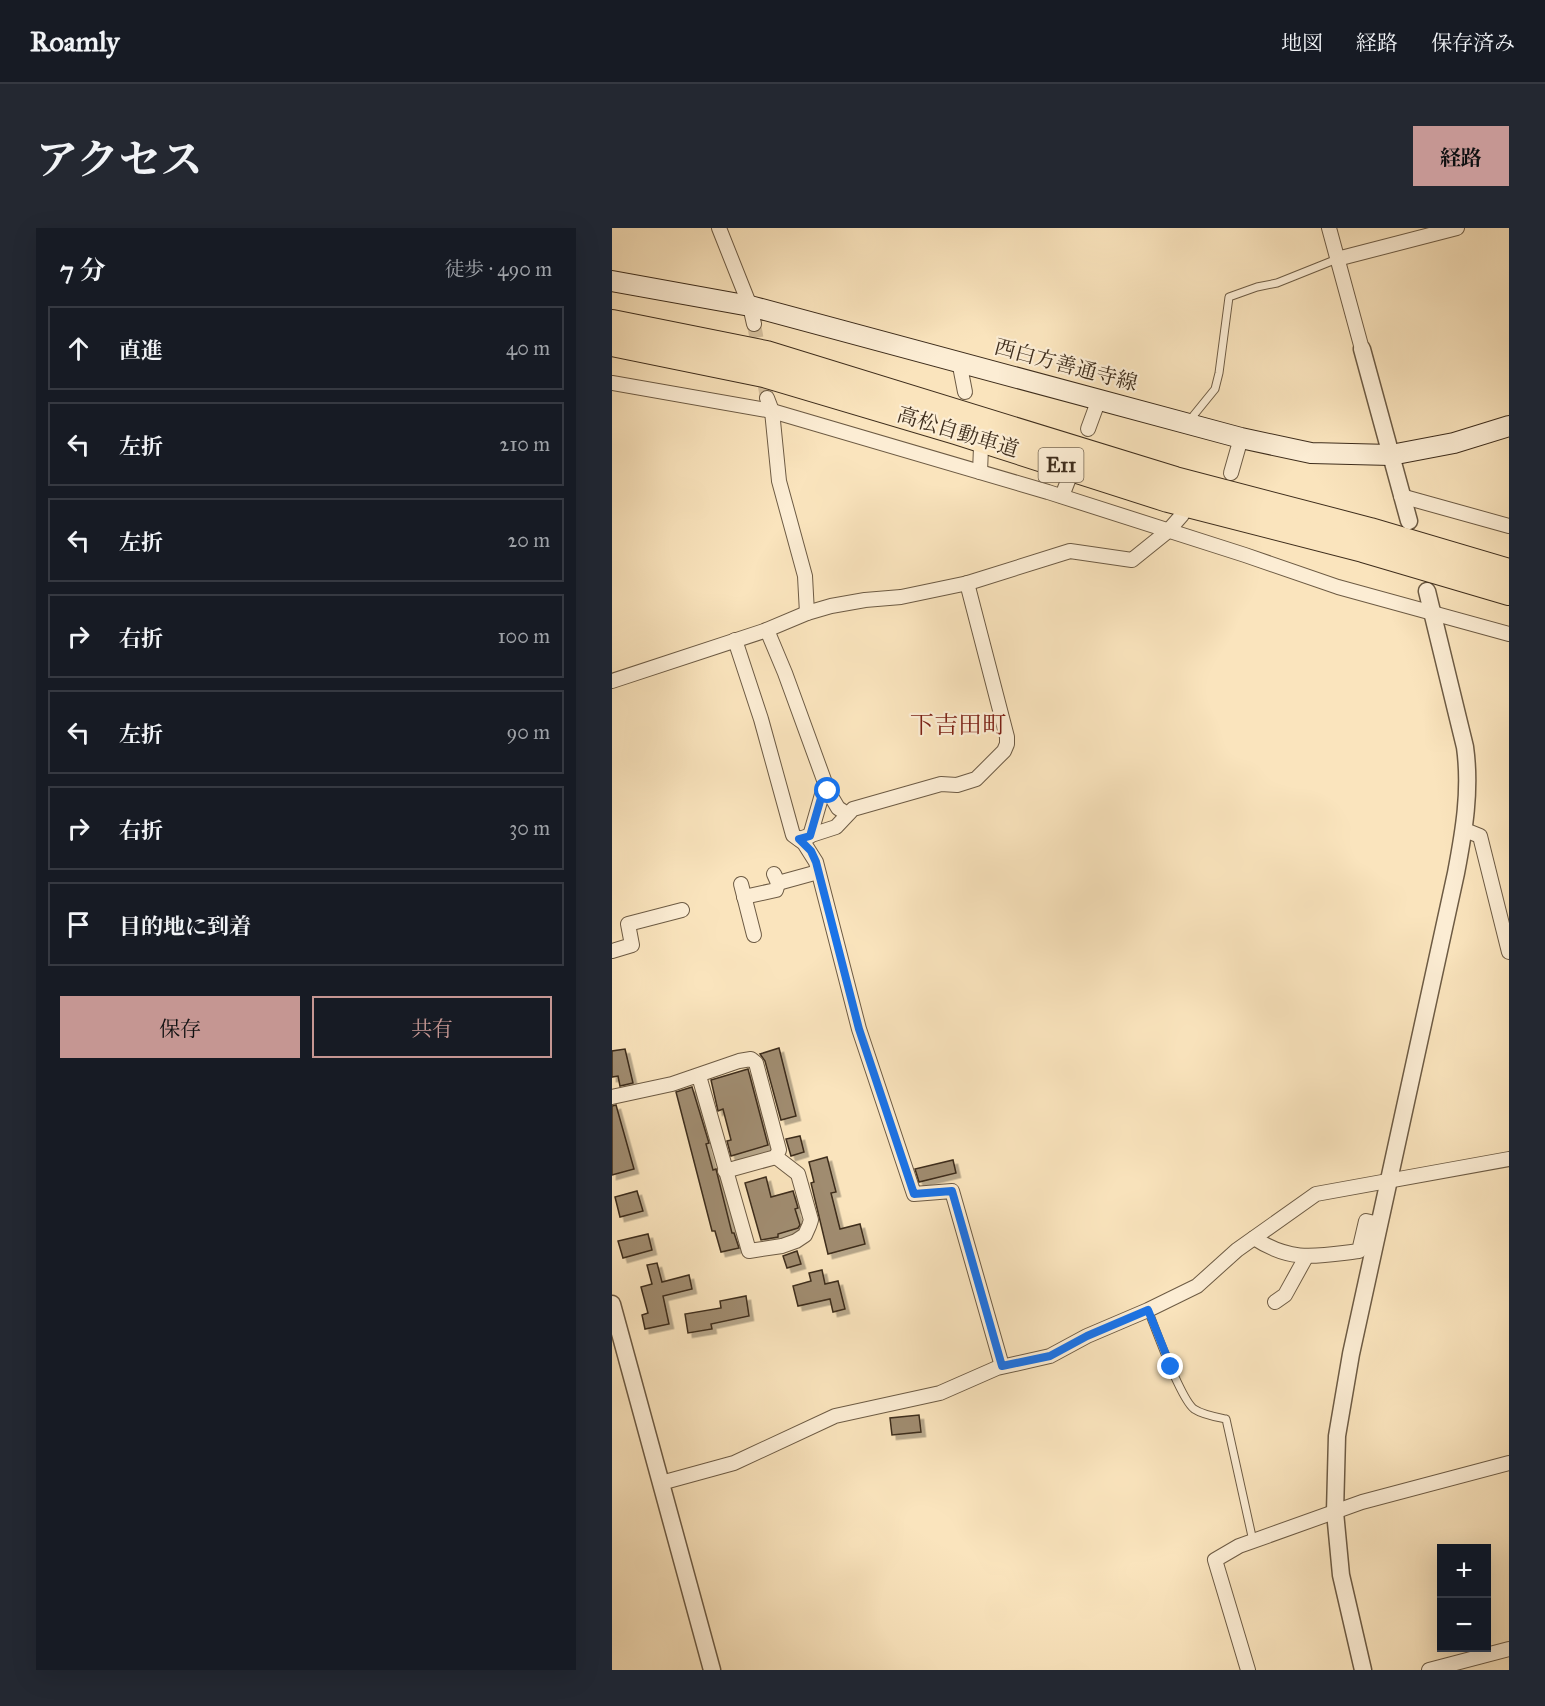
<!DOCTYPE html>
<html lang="ja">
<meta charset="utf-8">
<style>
:root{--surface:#171b24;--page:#242831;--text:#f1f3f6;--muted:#9ea1a6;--line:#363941;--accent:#c59692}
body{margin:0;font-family:"IM FELL Great Primer","Noto Serif JP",serif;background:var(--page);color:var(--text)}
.controls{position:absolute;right:18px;bottom:18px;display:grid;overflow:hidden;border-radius:0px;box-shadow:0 6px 24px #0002}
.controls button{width:54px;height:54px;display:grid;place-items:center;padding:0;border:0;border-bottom:2px solid var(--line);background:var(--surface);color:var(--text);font:30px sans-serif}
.stop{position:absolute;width:18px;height:18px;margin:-14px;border:4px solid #1a73e8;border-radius:50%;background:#fff}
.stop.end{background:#1a73e8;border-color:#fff;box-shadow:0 2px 6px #0008}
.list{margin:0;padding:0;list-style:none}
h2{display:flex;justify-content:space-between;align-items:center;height:78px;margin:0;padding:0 24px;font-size:26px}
h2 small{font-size:20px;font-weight:400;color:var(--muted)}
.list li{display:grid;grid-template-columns:39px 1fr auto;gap:18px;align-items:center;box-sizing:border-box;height:84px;margin:0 12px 12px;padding:0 12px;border:2px solid var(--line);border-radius:0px}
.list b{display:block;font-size:22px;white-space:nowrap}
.list em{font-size:20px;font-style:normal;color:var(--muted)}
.actions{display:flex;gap:12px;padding:18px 24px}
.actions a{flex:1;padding:14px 0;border:2px solid var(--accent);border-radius:0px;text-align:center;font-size:21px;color:var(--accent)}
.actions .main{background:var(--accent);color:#111}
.icon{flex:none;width:33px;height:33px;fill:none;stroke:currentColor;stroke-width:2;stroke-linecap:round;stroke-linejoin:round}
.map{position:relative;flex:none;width:897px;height:1442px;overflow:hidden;border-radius:0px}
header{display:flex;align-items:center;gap:36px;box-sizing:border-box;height:84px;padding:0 30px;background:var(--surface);border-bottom:2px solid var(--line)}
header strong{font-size:28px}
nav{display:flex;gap:33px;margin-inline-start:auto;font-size:21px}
.intro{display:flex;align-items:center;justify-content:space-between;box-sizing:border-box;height:144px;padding:0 36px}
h1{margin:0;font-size:42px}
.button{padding:15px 27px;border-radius:0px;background:var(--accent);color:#111;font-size:21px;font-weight:700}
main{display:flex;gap:36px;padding:0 36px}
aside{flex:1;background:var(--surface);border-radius:0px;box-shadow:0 6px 24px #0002}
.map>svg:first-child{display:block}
.building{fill:#a08c70;stroke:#3e2d1c;stroke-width:1.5;filter:url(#shadow)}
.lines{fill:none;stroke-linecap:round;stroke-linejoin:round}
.minor-tunnel{stroke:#d4bf9d;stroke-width:14;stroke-dasharray:14 7;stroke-linecap:butt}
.service-casing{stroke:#6d5b44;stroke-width:9}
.minor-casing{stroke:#6d5b44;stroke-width:16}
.tertiary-casing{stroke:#6d5b44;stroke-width:19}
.secondary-casing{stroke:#3e2d1c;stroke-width:22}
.motorway-casing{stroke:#3e2d1c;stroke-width:28}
.service{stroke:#fcedd4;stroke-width:7}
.minor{stroke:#fcedd4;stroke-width:14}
.tertiary{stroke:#fcedd4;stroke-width:16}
.secondary{stroke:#fcedd4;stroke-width:20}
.motorway{stroke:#fae4bd;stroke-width:26}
.route{stroke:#1a73e8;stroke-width:8}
.labels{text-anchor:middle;stroke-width:4.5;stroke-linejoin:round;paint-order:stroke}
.shield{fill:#fcedd4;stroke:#776753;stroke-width:1.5}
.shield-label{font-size:20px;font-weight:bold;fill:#3e2d1c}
.street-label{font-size:21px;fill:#3e2d1c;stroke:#fcedd4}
.quarter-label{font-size:24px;fill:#7a1f14;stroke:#fcedd4}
</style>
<header>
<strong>Roamly</strong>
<nav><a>地図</a><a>経路</a><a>保存済み</a></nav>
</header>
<div class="intro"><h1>アクセス</h1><a class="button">経路</a></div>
<main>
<aside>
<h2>7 分<small>徒歩 · 490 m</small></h2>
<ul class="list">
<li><svg class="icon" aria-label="ahead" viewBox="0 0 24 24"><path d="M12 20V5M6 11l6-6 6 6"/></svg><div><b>直進</b></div><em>40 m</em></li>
<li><svg class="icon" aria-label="left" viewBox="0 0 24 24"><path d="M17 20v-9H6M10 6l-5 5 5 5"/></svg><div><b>左折</b></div><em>210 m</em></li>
<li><svg class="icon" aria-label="left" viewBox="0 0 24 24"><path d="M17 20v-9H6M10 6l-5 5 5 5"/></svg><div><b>左折</b></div><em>20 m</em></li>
<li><svg class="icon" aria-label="right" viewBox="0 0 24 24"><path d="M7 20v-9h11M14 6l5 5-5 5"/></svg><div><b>右折</b></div><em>100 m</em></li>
<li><svg class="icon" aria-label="left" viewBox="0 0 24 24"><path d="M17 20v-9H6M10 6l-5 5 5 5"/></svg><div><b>左折</b></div><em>90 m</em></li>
<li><svg class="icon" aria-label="right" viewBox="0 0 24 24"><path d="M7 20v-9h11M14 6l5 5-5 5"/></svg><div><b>右折</b></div><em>30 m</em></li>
<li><svg class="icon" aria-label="arrive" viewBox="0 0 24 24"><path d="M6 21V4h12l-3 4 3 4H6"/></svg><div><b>目的地に到着</b></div></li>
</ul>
<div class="actions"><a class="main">保存</a><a>共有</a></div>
</aside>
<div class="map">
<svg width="897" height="1442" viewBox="0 0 897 1442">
<defs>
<filter id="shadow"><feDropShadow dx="4.5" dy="4.5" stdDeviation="0" flood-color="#0004"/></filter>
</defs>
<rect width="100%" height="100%" fill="#fae4bd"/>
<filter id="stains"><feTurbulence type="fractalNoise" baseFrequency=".00333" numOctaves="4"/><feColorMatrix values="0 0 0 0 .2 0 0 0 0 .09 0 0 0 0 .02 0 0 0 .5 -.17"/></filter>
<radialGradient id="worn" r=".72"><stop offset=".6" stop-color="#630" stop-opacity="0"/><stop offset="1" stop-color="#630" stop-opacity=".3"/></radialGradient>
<g class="building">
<path d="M167 820 184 888 169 892 153 833 148 826Z"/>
<path d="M13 821 21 855 8 858 6 848 0 849V823Z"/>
<path d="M136 841 156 917 119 928 115 913 119 912 111 881 106 883 99 852Z"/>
<path d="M80 859 97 915 94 916 101 942 104 941 120 1005H122L127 1020 109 1024 103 1003H100L64 864Z"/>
<path d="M4 877 22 941 0 947V878Z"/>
<path d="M188 908 192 924 179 928 174 911Z"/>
<path d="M215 929 224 964 219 965 228 1001 248 996 253 1016 216 1026 199 955 202 954 197 934Z"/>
<path d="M341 932 344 945 307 954 303 941Z"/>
<path d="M154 949 159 969 181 963 186 980 183 981 188 997 186 1000 166 1006V1009L149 1012 133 955Z"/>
<path d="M25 963 31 983 8 989 3 969Z"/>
<path d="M36 1006 40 1022 11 1030 6 1013Z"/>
<path d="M185 1023 189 1036 175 1040 171 1028Z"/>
<path d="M45 1035 50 1054 77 1047 80 1061 51 1068 57 1096 33 1101 30 1087 36 1085 29 1059 40 1056 35 1037Z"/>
<path d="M210 1042 213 1056 226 1053 233 1081 221 1084 218 1071 186 1078 181 1058 199 1053 197 1045Z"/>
<path d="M134 1068 137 1088 99 1096 100 1101 76 1105 73 1086 109 1080 108 1073Z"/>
<path d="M307 1187 309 1204 280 1207 278 1190Z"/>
</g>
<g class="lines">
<path class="minor-tunnel" d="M142 96 155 170"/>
<g class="service-casing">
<g id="service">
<path d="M577 193 603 161 607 145 617 69 645 59 665 55 725 31"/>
<path d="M536 1082C544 1102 568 1170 582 1181 591 1187 604 1189 614 1191L641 1313"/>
</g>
</g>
<g class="minor-casing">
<g id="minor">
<path d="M107 0 138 78 142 96"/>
<path d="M717 0 750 121"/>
<path d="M725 31 845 0"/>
<path d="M347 133 353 164"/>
<path d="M0 155 160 183 436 264 633 327 726 359 897 406"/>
<path d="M155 170 160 183 167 253 193 348 195 385"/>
<path d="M476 201 487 171"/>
<path d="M368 244 369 219"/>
<path d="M619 245 629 210"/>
<path d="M450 268 459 245"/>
<path d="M789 268 897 298"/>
<path d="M155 402 173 445 216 563 226 580 235 586"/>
<path d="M123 412 149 491 181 607 192 615 204 634 247 801 302 966 340 963 390 1138"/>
<path d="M0 453 152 403 195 385 219 378 253 372 289 369 356 355 458 323 520 332 556 303 570 287"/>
<path d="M853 602 868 608 897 724"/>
<path d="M198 608 213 556"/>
<path d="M187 611 224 599 241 581 329 556 345 557 364 551 392 523 395 516V509L355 355"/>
<path d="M166 655 206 644"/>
<path d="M129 656 142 707"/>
<path d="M132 669 164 662 166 655 162 646"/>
<path d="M0 723 20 717 16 696 70 682"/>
<path d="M0 869 60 856 127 833 139 831 144 835 167 922 164 929 186 946 199 992 197 998 193 1007 184 1013 170 1018 137 1023 87 848"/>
<path d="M113 943 164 929"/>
<path d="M642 1010C680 1035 705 1028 747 1023L754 993 767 996"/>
<path d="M663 1074 673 1067 694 1029"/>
<path d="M49 1255 122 1235 223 1188 328 1165 385 1140 438 1128 475 1108 536 1082 585 1058 625 1022 704 966 897 931"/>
<path d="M636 1442 603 1332 627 1318 750 1274 897 1235"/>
<path d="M817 1442 897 1421"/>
</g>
</g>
<g class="tertiary-casing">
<g id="tertiary">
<path d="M750 121 797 293"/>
<path d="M0 1076 100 1442"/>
<path d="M751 1442 729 1347 723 1284 725 1208 739 1126 844 645C852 603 859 562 853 519L815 363"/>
</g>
</g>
<g class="secondary-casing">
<path id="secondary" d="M0 53 138 78 629 210 699 225 779 227 842 215 897 198"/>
</g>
<g class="motorway-casing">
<g id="motorway">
<path d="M0 95 154 126 563 252 758 303 897 344"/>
<path d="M0 115 152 146 344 203 556 271 751 321 897 364"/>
</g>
</g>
<use href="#service" class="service"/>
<use href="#minor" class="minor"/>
<use href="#tertiary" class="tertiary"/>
<use href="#secondary" class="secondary"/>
<use href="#motorway" class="motorway"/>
</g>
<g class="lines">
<path class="route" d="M216 563 213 556 198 608 187 611 199 623 204 634 247 801 302 966 340 963 390 1138 438 1128 475 1108 536 1082 559 1139"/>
</g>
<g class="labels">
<rect class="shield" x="426.5" y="220" width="45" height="34" rx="4.5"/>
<g class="shield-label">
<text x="449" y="244">E11</text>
</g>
<g class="street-label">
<text transform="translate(454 137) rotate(15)" y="7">西白方善通寺線</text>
<text transform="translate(346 204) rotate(17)" y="7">高松自動車道</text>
</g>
<g class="quarter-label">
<text x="346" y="505">下吉田町</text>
</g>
</g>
<rect width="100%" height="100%" filter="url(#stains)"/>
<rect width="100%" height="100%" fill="url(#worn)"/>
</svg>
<div class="controls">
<button>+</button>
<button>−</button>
</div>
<div class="stop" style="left:216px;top:563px"></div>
<div class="stop end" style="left:559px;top:1139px"></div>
</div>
</main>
